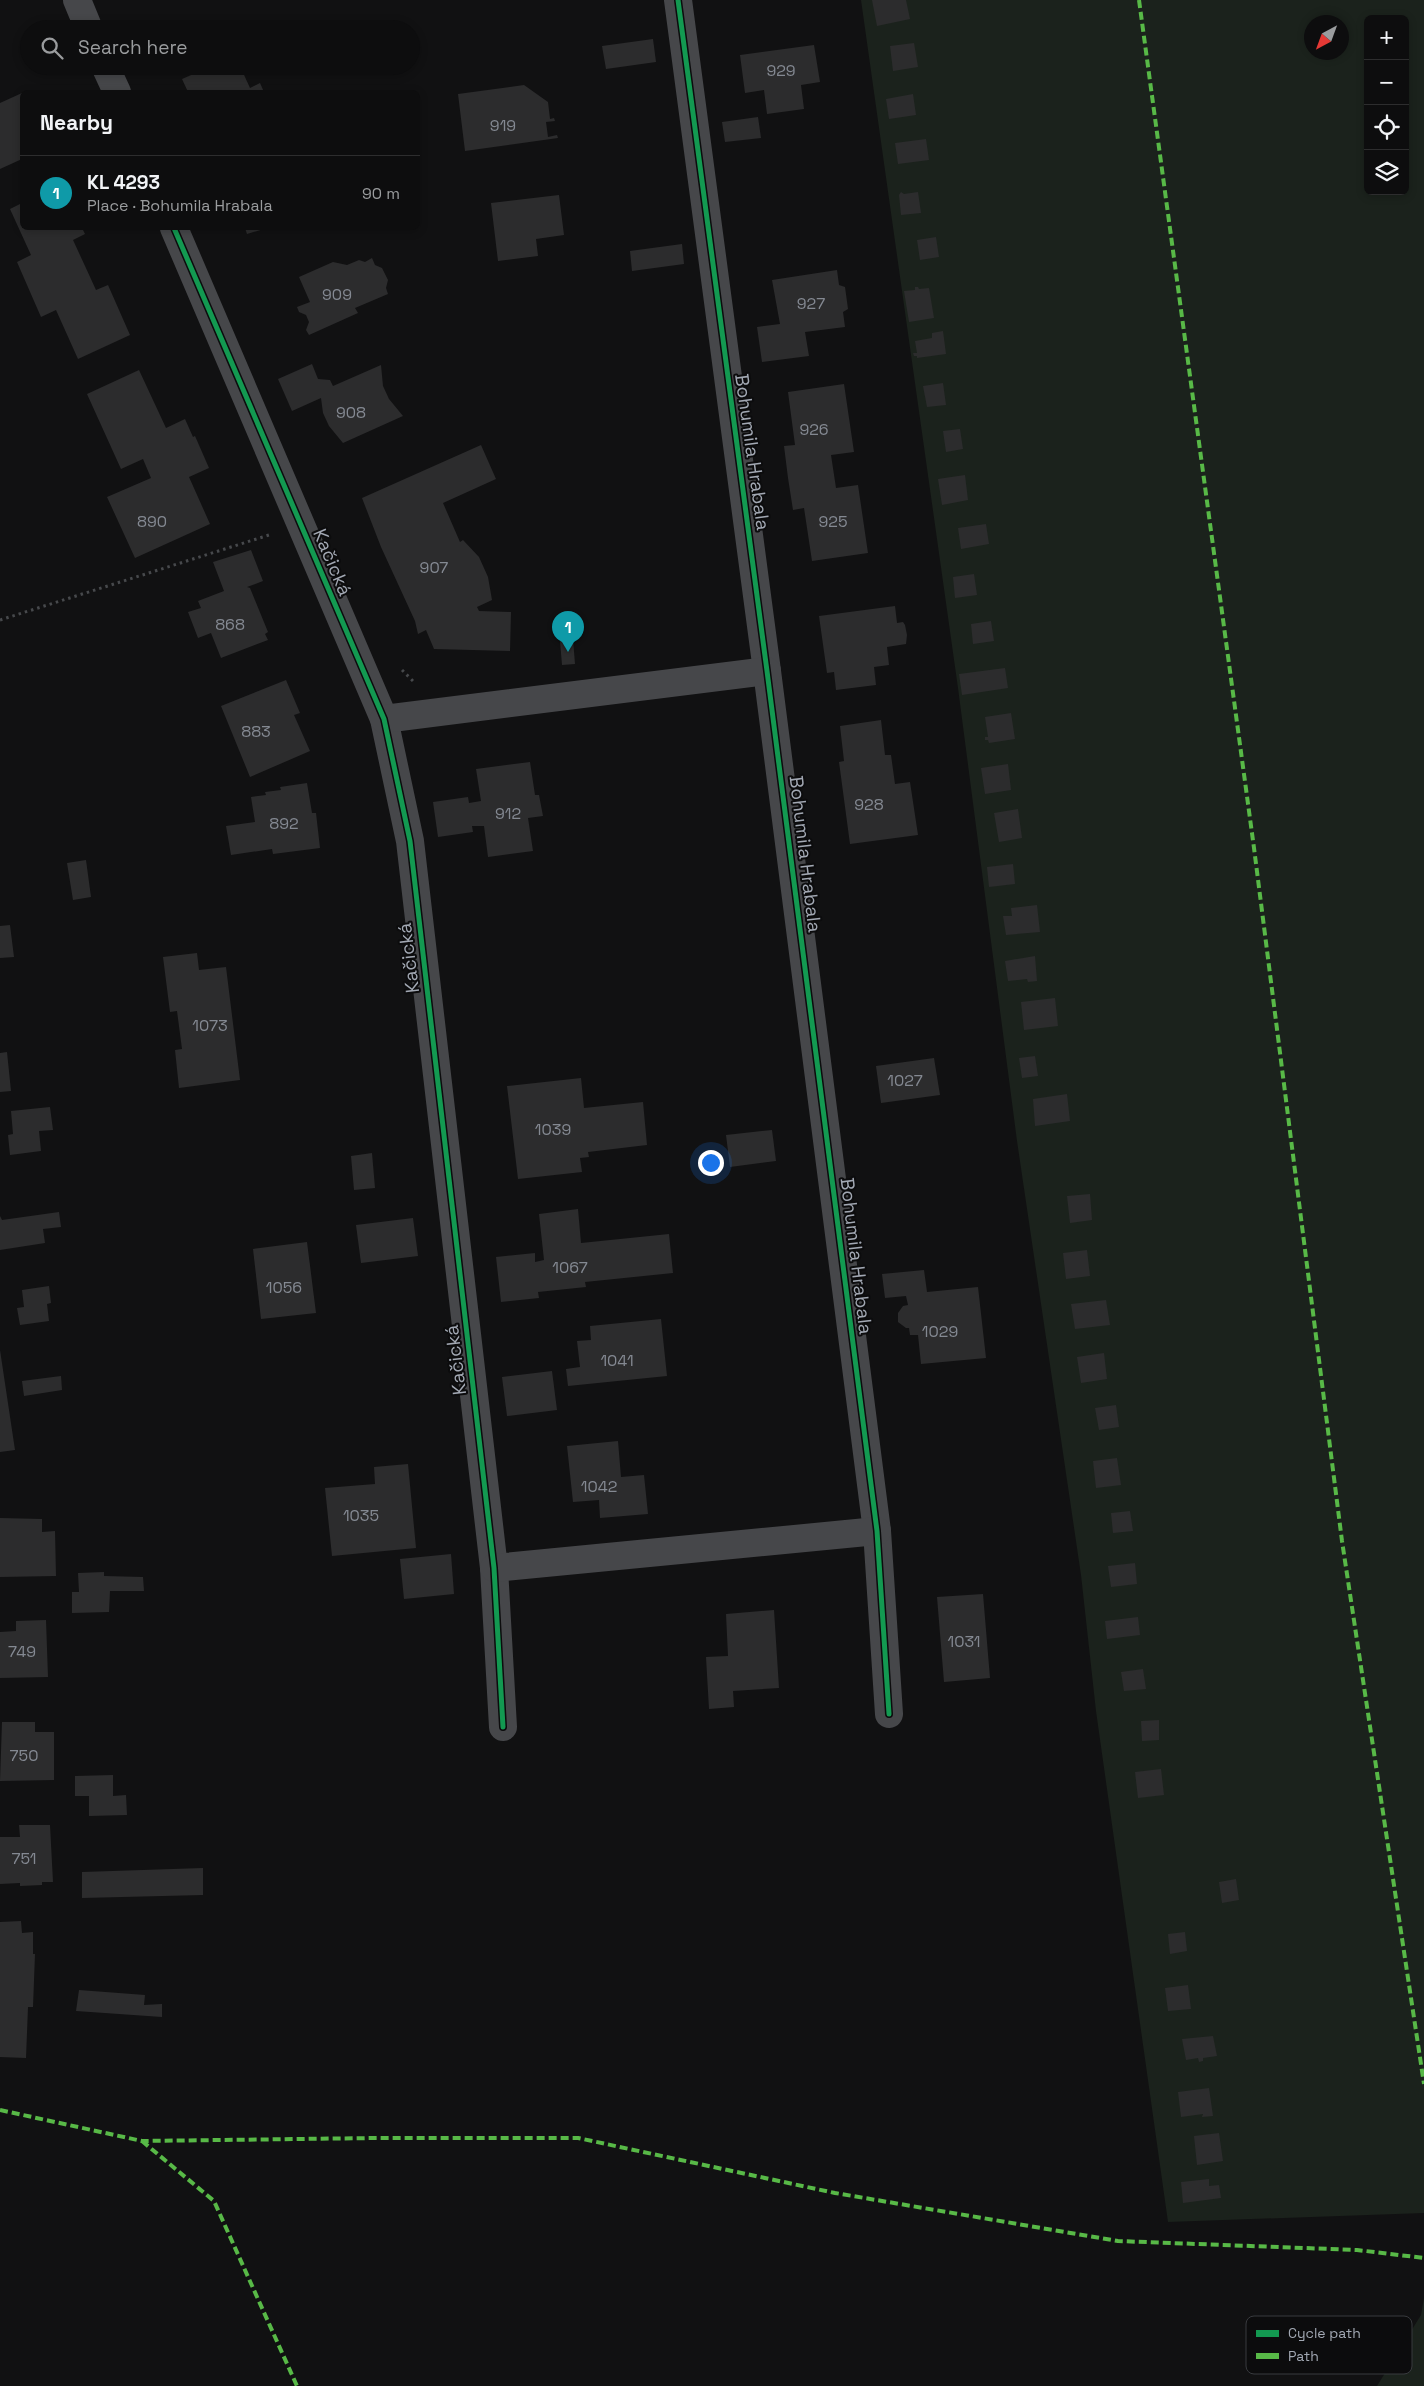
<!DOCTYPE html>
<meta charset="utf-8">
<style>
:root{--surface:#0d0d0e;--page:#161617;--text:#f1f3f6;--muted:#9a9c9e;--line:#2d2d2e;--accent:#0f766e}
body{margin:0;font-family:"Space Grotesk",sans-serif;background:var(--page);color:var(--text)}
.controls{position:absolute;right:15px;top:15px;display:grid;overflow:hidden;border-radius:8px;box-shadow:0 2px 8px #0003}
.controls button{width:45px;height:45px;display:grid;place-items:center;padding:0;border:0;border-bottom:1px solid var(--line);background:var(--surface);color:var(--text);font:25px sans-serif}
.compass{position:absolute;left:1304px;top:15px;width:45px;height:45px;border-radius:50%;background:var(--surface);box-shadow:0 2px 8px #0003;rotate:221deg}
.you{position:absolute;left:710px;top:1162px;width:18px;height:18px;margin:-12px;border:4px solid #fff;border-radius:50%;background:#1a73e8;box-shadow:0 0 0 8px #1a73e833}
.badge{display:grid;place-items:center;width:32px;height:32px;border-radius:50%;background:var(--accent);color:#fff;font-size:16px;font-weight:700}
.pin{position:absolute;translate:-50% -41px;filter:drop-shadow(0 1px 2px #0008)}
.pin::after{content:'';position:absolute;top:26px;width:18px;height:15px;background:inherit;clip-path:polygon(0 0,100% 0,50% 100%)}
.list{margin:0;padding:0;list-style:none}
h2{display:flex;justify-content:space-between;align-items:center;height:65px;margin:0;padding:0 20px;font-size:21px}
h2 small{font-size:16px;font-weight:400;color:var(--muted)}
.list li{display:grid;grid-template-columns:32px 1fr auto;gap:15px;align-items:center;box-sizing:border-box;height:75px;padding:0 20px;border-top:1px solid var(--line)}
.list b{display:block;font-size:19px;white-space:nowrap}
.list p{margin:0;font-size:16px;white-space:nowrap;color:var(--muted)}
.list em{font-size:16px;font-style:normal;color:var(--muted)}
.icon{flex:none;width:28px;height:28px;fill:none;stroke:currentColor;stroke-width:2;stroke-linecap:round;stroke-linejoin:round}
.map{position:relative;flex:none;width:1424px;height:2386px;overflow:hidden}
.search{position:absolute;background:var(--surface);box-shadow:0 2px 8px #0003;left:20px;top:20px;width:400px;height:55px;display:flex;align-items:center;gap:12px;box-sizing:border-box;padding:0 18px;border-radius:28px;color:var(--muted);font-size:19px}
.panel{position:absolute;background:var(--surface);box-shadow:0 2px 8px #0003;left:20px;top:90px;width:400px;height:140px;border-radius:8px}
.map>svg:first-child{display:block}
.green{fill:#1b221c;fill-rule:evenodd}
.building{fill:#2c2c2d}
.lines{fill:none;stroke-linecap:round;stroke-linejoin:round}
.path{stroke:#47494c;stroke-width:3;stroke-dasharray:2.5 4;stroke-linecap:butt}
.street{stroke:#46474a;stroke-width:28}
.quiet{stroke:#58b947;stroke-width:4;stroke-dasharray:8 4;stroke-linecap:butt}
.cycleway-casing{stroke:#0c0c0d;stroke-width:8}
.cycleway{stroke:#139951;stroke-width:5}
.labels{text-anchor:middle;stroke-width:4;stroke-linejoin:round;paint-order:stroke}
.number-label{font-size:16px;fill:#848992}
.street-label{font-size:19px;fill:#a2a8b3;stroke:#0c0c0d}
.key{fill:#0c0c0d;stroke:#393b3f;stroke-width:1}
.key-label{font-size:14px;fill:#a2a8b3}
</style>
<div class="map">
<svg width="1424" height="2386" viewBox="0 0 1424 2386">
<rect width="100%" height="100%" fill="#111112"/>
<g class="green">
<path d="M861 0H1424V2213L1168 2222 1096 1711 1081 1575 1017 1141 958 688ZM1368 19H1405V191H1368ZM1312 22H1342V52H1312Z"/>
<path d="M1424 2298V2386H1377L1421 2315Z"/>
</g>
<g class="building">
<path d="M872 0H906L910 19 877 26Z"/>
<path d="M653 39 656 62 606 69 602 46Z"/>
<path d="M914 43 918 67 893 71 890 46Z"/>
<path d="M814 45 820 82 801 85 804 109 767 114 764 90 745 93 740 55Z"/>
<path d="M212 66H240L250 88 260 83 264 92H188L182 79Z"/>
<path d="M524 85 548 102 550 119 554 118 555 121 546 122 548 137 557 135 558 138 465 151 458 94Z"/>
<path d="M22 93V159L0 169V103Z"/>
<path d="M913 94 916 115 889 119 886 99Z"/>
<path d="M758 117 761 138 725 142 722 122Z"/>
<path d="M926 139 929 160 898 164 895 143Z"/>
<path d="M901 192 904 194 918 192 921 213 901 215 899 195Z"/>
<path d="M559 195 564 235 536 239 538 256 498 261 491 203Z"/>
<path d="M22 203V228H82L85 234 73 240 85 266 96 290 108 285 130 335 78 359 56 310 41 317 17 262 31 255 10 209Z"/>
<path d="M245 228H267L247 234Z"/>
<path d="M936 237 939 257 920 260 917 240Z"/>
<path d="M682 244 684 264 632 271 630 251Z"/>
<path d="M372 258 375 265 382 268 388 280 386 288 388 294 355 308 358 313 309 335 306 330 309 322 306 315 299 312 297 307 310 302 299 277 333 262 347 265 359 260 365 262Z"/>
<path d="M837 270 839 285 845 287 848 309 843 312 845 327 805 332 809 356 762 362 757 327 780 324 772 280Z"/>
<path d="M915 287H918L919 289 929 288 934 318 909 322 904 291 915 290Z"/>
<path d="M943 331 946 354 917 358V356H914L913 353H917L915 341 932 338V333Z"/>
<path d="M312 364 318 379 330 380 333 386 381 365 383 386 389 399 403 416 343 443 329 426 323 413 321 398 292 411 278 379Z"/>
<path d="M139 370 166 428 185 419 193 437 195 436 209 468 189 477 210 524 135 558 107 497 151 478 143 459 121 469 87 394Z"/>
<path d="M943 383 946 405 927 407 923 386Z"/>
<path d="M844 384 854 452 831 455 836 488 858 485 868 553 812 561 804 508 793 510 788 478 784 446 795 445 788 392Z"/>
<path d="M960 429 963 449 946 452 943 431Z"/>
<path d="M481 445 496 479 443 503 460 542 463 540 479 557 488 577 492 600 477 607 479 611 511 612 510 651 434 649 426 630 418 634 415 621 381 547 362 498Z"/>
<path d="M965 475 968 500 942 505 938 479Z"/>
<path d="M986 524 989 544 961 549 958 528Z"/>
<path d="M251 550 263 581 247 587 250 588 268 632 265 634 268 640 221 658 211 633 198 638 188 612 201 608 198 601 224 591 213 562Z"/>
<path d="M974 574 977 595 955 598 953 577Z"/>
<path d="M895 606 897 623 903 622 905 625 907 635 906 644 887 647 889 665 874 667 876 685 836 690 834 672 827 673 819 616Z"/>
<path d="M991 621 994 641 973 644 971 624Z"/>
<path d="M573 639 575 664 562 665 560 641Z"/>
<path d="M1005 668 1008 688 962 695 959 674Z"/>
<path d="M286 680 300 713 294 715 310 751 250 777 221 706Z"/>
<path d="M1011 713 1015 739 989 743 988 740H985V737H988L985 717Z"/>
<path d="M881 720 885 755H891L895 784 910 782 918 835 850 844 839 762 844 761 840 726Z"/>
<path d="M530 762 535 795H539L543 816 528 818 533 851 488 857 484 826H472L473 832 438 837 433 802 468 797 469 803 481 801 476 769Z"/>
<path d="M1008 764 1011 790 985 794 981 768Z"/>
<path d="M307 783 312 813H316L320 848 273 854 272 849 231 855 226 826 255 822 251 797 266 795 265 792 281 790 280 787Z"/>
<path d="M1018 809 1022 838 999 842 994 813Z"/>
<path d="M86 860 91 897 73 900 67 863Z"/>
<path d="M1013 864 1015 884 989 887 987 867Z"/>
<path d="M1037 905 1040 932 1006 935 1003 916H1012L1011 908Z"/>
<path d="M10 925 14 957 0 958V926Z"/>
<path d="M197 953 199 970 226 967 240 1080 179 1088 175 1050 182 1049 177 1011 170 1012 163 957Z"/>
<path d="M1035 956 1037 981 1028 982 1027 979 1008 981 1005 961Z"/>
<path d="M1055 998 1058 1026 1024 1030 1021 1002Z"/>
<path d="M7 1052 11 1091 0 1092V1053Z"/>
<path d="M1035 1056 1038 1076 1022 1078 1019 1058Z"/>
<path d="M934 1058 940 1095 881 1103 876 1066Z"/>
<path d="M581 1078 584 1108 643 1102 647 1145 588 1152 589 1157 580 1158 582 1172 518 1179 507 1086Z"/>
<path d="M1067 1094 1070 1121 1035 1126 1033 1099Z"/>
<path d="M50 1107 53 1130 39 1131 41 1151 10 1155 8 1135 13 1134 11 1111Z"/>
<path d="M772 1130 776 1161 730 1167 726 1135Z"/>
<path d="M372 1153 375 1188 354 1190 351 1156Z"/>
<path d="M1090 1194 1092 1220 1070 1223 1067 1196Z"/>
<path d="M578 1209 581 1243 669 1234 673 1273 585 1282 586 1287 538 1292 539 1298 501 1302 496 1257 535 1253V1262L544 1260 539 1214Z"/>
<path d="M59 1212 61 1227 43 1229 45 1243 0 1250V1216L2 1220Z"/>
<path d="M413 1218 418 1256 361 1263 356 1225Z"/>
<path d="M307 1242 316 1313 261 1319 253 1249Z"/>
<path d="M1087 1250 1090 1276 1066 1279 1063 1253Z"/>
<path d="M924 1270 927 1292 978 1287 986 1358 921 1364 918 1335H910L909 1328H906L898 1322V1313L903 1306 908 1305 906 1296 885 1298 882 1274Z"/>
<path d="M49 1286 51 1303 47 1304 49 1321 20 1325 17 1308 24 1307 22 1290Z"/>
<path d="M1106 1300 1110 1325 1075 1329 1071 1304Z"/>
<path d="M661 1319 667 1376 568 1386 566 1369 580 1367 577 1341 591 1340 590 1326Z"/>
<path d="M0 1350 15 1450 0 1452Z"/>
<path d="M1104 1353 1107 1379 1081 1383 1077 1357Z"/>
<path d="M552 1371 557 1410 507 1416 502 1377Z"/>
<path d="M61 1376 62 1390 24 1396 22 1381Z"/>
<path d="M1116 1405 1119 1427 1099 1430 1095 1408Z"/>
<path d="M618 1441 621 1477 644 1475 648 1514 600 1518 599 1500 573 1502 567 1446Z"/>
<path d="M1117 1458 1121 1485 1096 1488 1093 1461Z"/>
<path d="M408 1464 416 1548 332 1556 325 1488 375 1484 374 1467Z"/>
<path d="M1130 1511 1133 1531 1113 1533 1111 1513Z"/>
<path d="M0 1518 42 1519V1532L55 1531 56 1576 0 1577Z"/>
<path d="M451 1554 454 1594 404 1599 400 1559Z"/>
<path d="M1135 1563 1137 1584 1111 1587 1108 1566Z"/>
<path d="M104 1572V1576L143 1577 144 1591H110L109 1612 72 1613V1592H79L78 1573Z"/>
<path d="M983 1594 990 1678 944 1682 937 1597Z"/>
<path d="M774 1610 779 1688 733 1691 734 1707 709 1709 706 1657 728 1656 726 1614Z"/>
<path d="M1138 1617 1140 1635 1107 1639 1105 1621Z"/>
<path d="M46 1620 48 1677 0 1678V1632L16 1631V1621Z"/>
<path d="M1143 1669 1146 1689 1124 1691 1121 1672Z"/>
<path d="M1159 1720V1740L1142 1741 1141 1721Z"/>
<path d="M2 1722H35V1732H54V1780L0 1781Z"/>
<path d="M1161 1769 1164 1795 1138 1798 1135 1772Z"/>
<path d="M113 1775V1796L126 1795 127 1815 89 1816V1796H75V1776Z"/>
<path d="M19 1825H50L53 1882H42V1885L20 1886V1883L0 1884V1837H20Z"/>
<path d="M203 1868V1895L82 1898V1872Z"/>
<path d="M1236 1879 1239 1900 1222 1903 1219 1882Z"/>
<path d="M21 1921 22 1933 33 1932V1954H35L33 2007H28L26 2058 0 2057V1922Z"/>
<path d="M1185 1932 1187 1951 1170 1954 1168 1934Z"/>
<path d="M1188 1985 1191 2009 1168 2011 1165 1988Z"/>
<path d="M79 1990 145 1995 144 2005 162 2004V2017L76 2011Z"/>
<path d="M1213 2036 1217 2056 1203 2058V2061L1199 2062 1198 2058 1186 2060 1182 2039Z"/>
<path d="M1209 2088 1213 2116 1202 2117 1203 2114 1181 2117 1178 2092Z"/>
<path d="M1219 2133 1223 2161 1197 2165 1194 2136Z"/>
<path d="M1209 2179V2186L1219 2185 1221 2198 1183 2203 1181 2182Z"/>
</g>
<g class="lines">
<g class="path">
<path d="M0 620 269 535"/>
<path d="M402 670 413 681"/>
</g>
<g class="street">
<path d="M77 0 89 29"/>
<path d="M678 0 767 671 877 1531 889 1714"/>
<path d="M105 66 117 92"/>
<path d="M174 228 384 719 410 841 494 1568 503 1727"/>
<path d="M384 719 767 671"/>
<path d="M494 1568 877 1531"/>
</g>
<g class="quiet">
<path d="M1139 0 1254 848 1342 1541 1424 2084"/>
<path d="M0 2110 142 2141 376 2138H578L835 2193 1118 2241 1357 2250 1424 2258"/>
<path d="M142 2141 214 2201 297 2386"/>
</g>
<g class="cycleway-casing">
<g id="cycleway">
<path d="M678 0 767 671 877 1531 889 1714"/>
<path d="M174 228 384 719 410 841 494 1568 503 1727"/>
</g>
</g>
<use href="#cycleway" class="cycleway"/>
</g>
<g class="labels">
<g class="number-label">
<text x="781" y="76">929</text>
<text x="503" y="131">919</text>
<text x="337" y="300">909</text>
<text x="811" y="309">927</text>
<text x="351" y="418">908</text>
<text x="814" y="435">926</text>
<text x="152" y="527">890</text>
<text x="833" y="527">925</text>
<text x="434" y="573">907</text>
<text x="230" y="630">868</text>
<text x="256" y="737">883</text>
<text x="869" y="810">928</text>
<text x="508" y="819">912</text>
<text x="284" y="829">892</text>
<text x="210" y="1031">1073</text>
<text x="905" y="1086">1027</text>
<text x="553" y="1135">1039</text>
<text x="570" y="1273">1067</text>
<text x="284" y="1293">1056</text>
<text x="940" y="1337">1029</text>
<text x="617" y="1366">1041</text>
<text x="599" y="1492">1042</text>
<text x="361" y="1521">1035</text>
<text x="964" y="1647">1031</text>
<text x="22" y="1657">749</text>
<text x="24" y="1761">750</text>
<text x="24" y="1864">751</text>
</g>
<g class="street-label">
<text transform="translate(753 452) rotate(82)" y="7">Bohumila Hrabala</text>
<text transform="translate(333 562) rotate(67)" y="7">Kačická</text>
<text transform="translate(806 854) rotate(83)" y="7">Bohumila Hrabala</text>
<text transform="translate(408 958) rotate(-97)" y="7">Kačická</text>
<text transform="translate(857 1256) rotate(83)" y="7">Bohumila Hrabala</text>
<text transform="translate(455 1360) rotate(-97)" y="7">Kačická</text>
</g>
</g>
<rect x="1246" y="2316" width="166" height="58" rx="8" class="key"/>
<rect x="1256" y="2330" width="23" height="7" fill="#139951"/>
<rect x="1256" y="2353" width="23" height="6" fill="#58b947"/>
<g class="key-label">
<text x="1288" y="2338">Cycle path</text>
<text x="1288" y="2361">Path</text>
</g>
</svg>
<div class="controls">
<button>+</button>
<button>−</button>
<button><svg class="icon" aria-label="locate" viewBox="0 0 24 24"><circle cx="12" cy="12" r="6"/><path d="M12 2v4M12 18v4M2 12h4M18 12h4"/></svg></button>
<button><svg class="icon" aria-label="layers" viewBox="0 0 24 24"><path d="M12 4l9 5-9 5-9-5zM3 14l9 5 9-5"/></svg></button>
</div>
<svg class="compass" viewBox="-18 -18 36 36"><path d="M0-13l5 13h-10z" fill="#e53935"/><path d="M0 13l5-13h-10z" fill="#9a9c9e"/></svg>
<div class="you"></div>
<div class="pin badge" style="left:568px;top:652px;background:#0f9aa8">1</div>
<div class="search"><svg class="icon" aria-label="search" viewBox="0 0 24 24"><circle cx="10" cy="10" r="6"/><path d="M15 15l6 6"/></svg>Search here</div>
<section class="panel">
<h2>Nearby<small></small></h2>
<ul class="list">
<li><span class="badge" style="background:#0f9aa8">1</span><div><b>KL 4293</b><p>Place · Bohumila Hrabala</p></div><em>90 m</em></li>
</ul>
</section>
</div>
